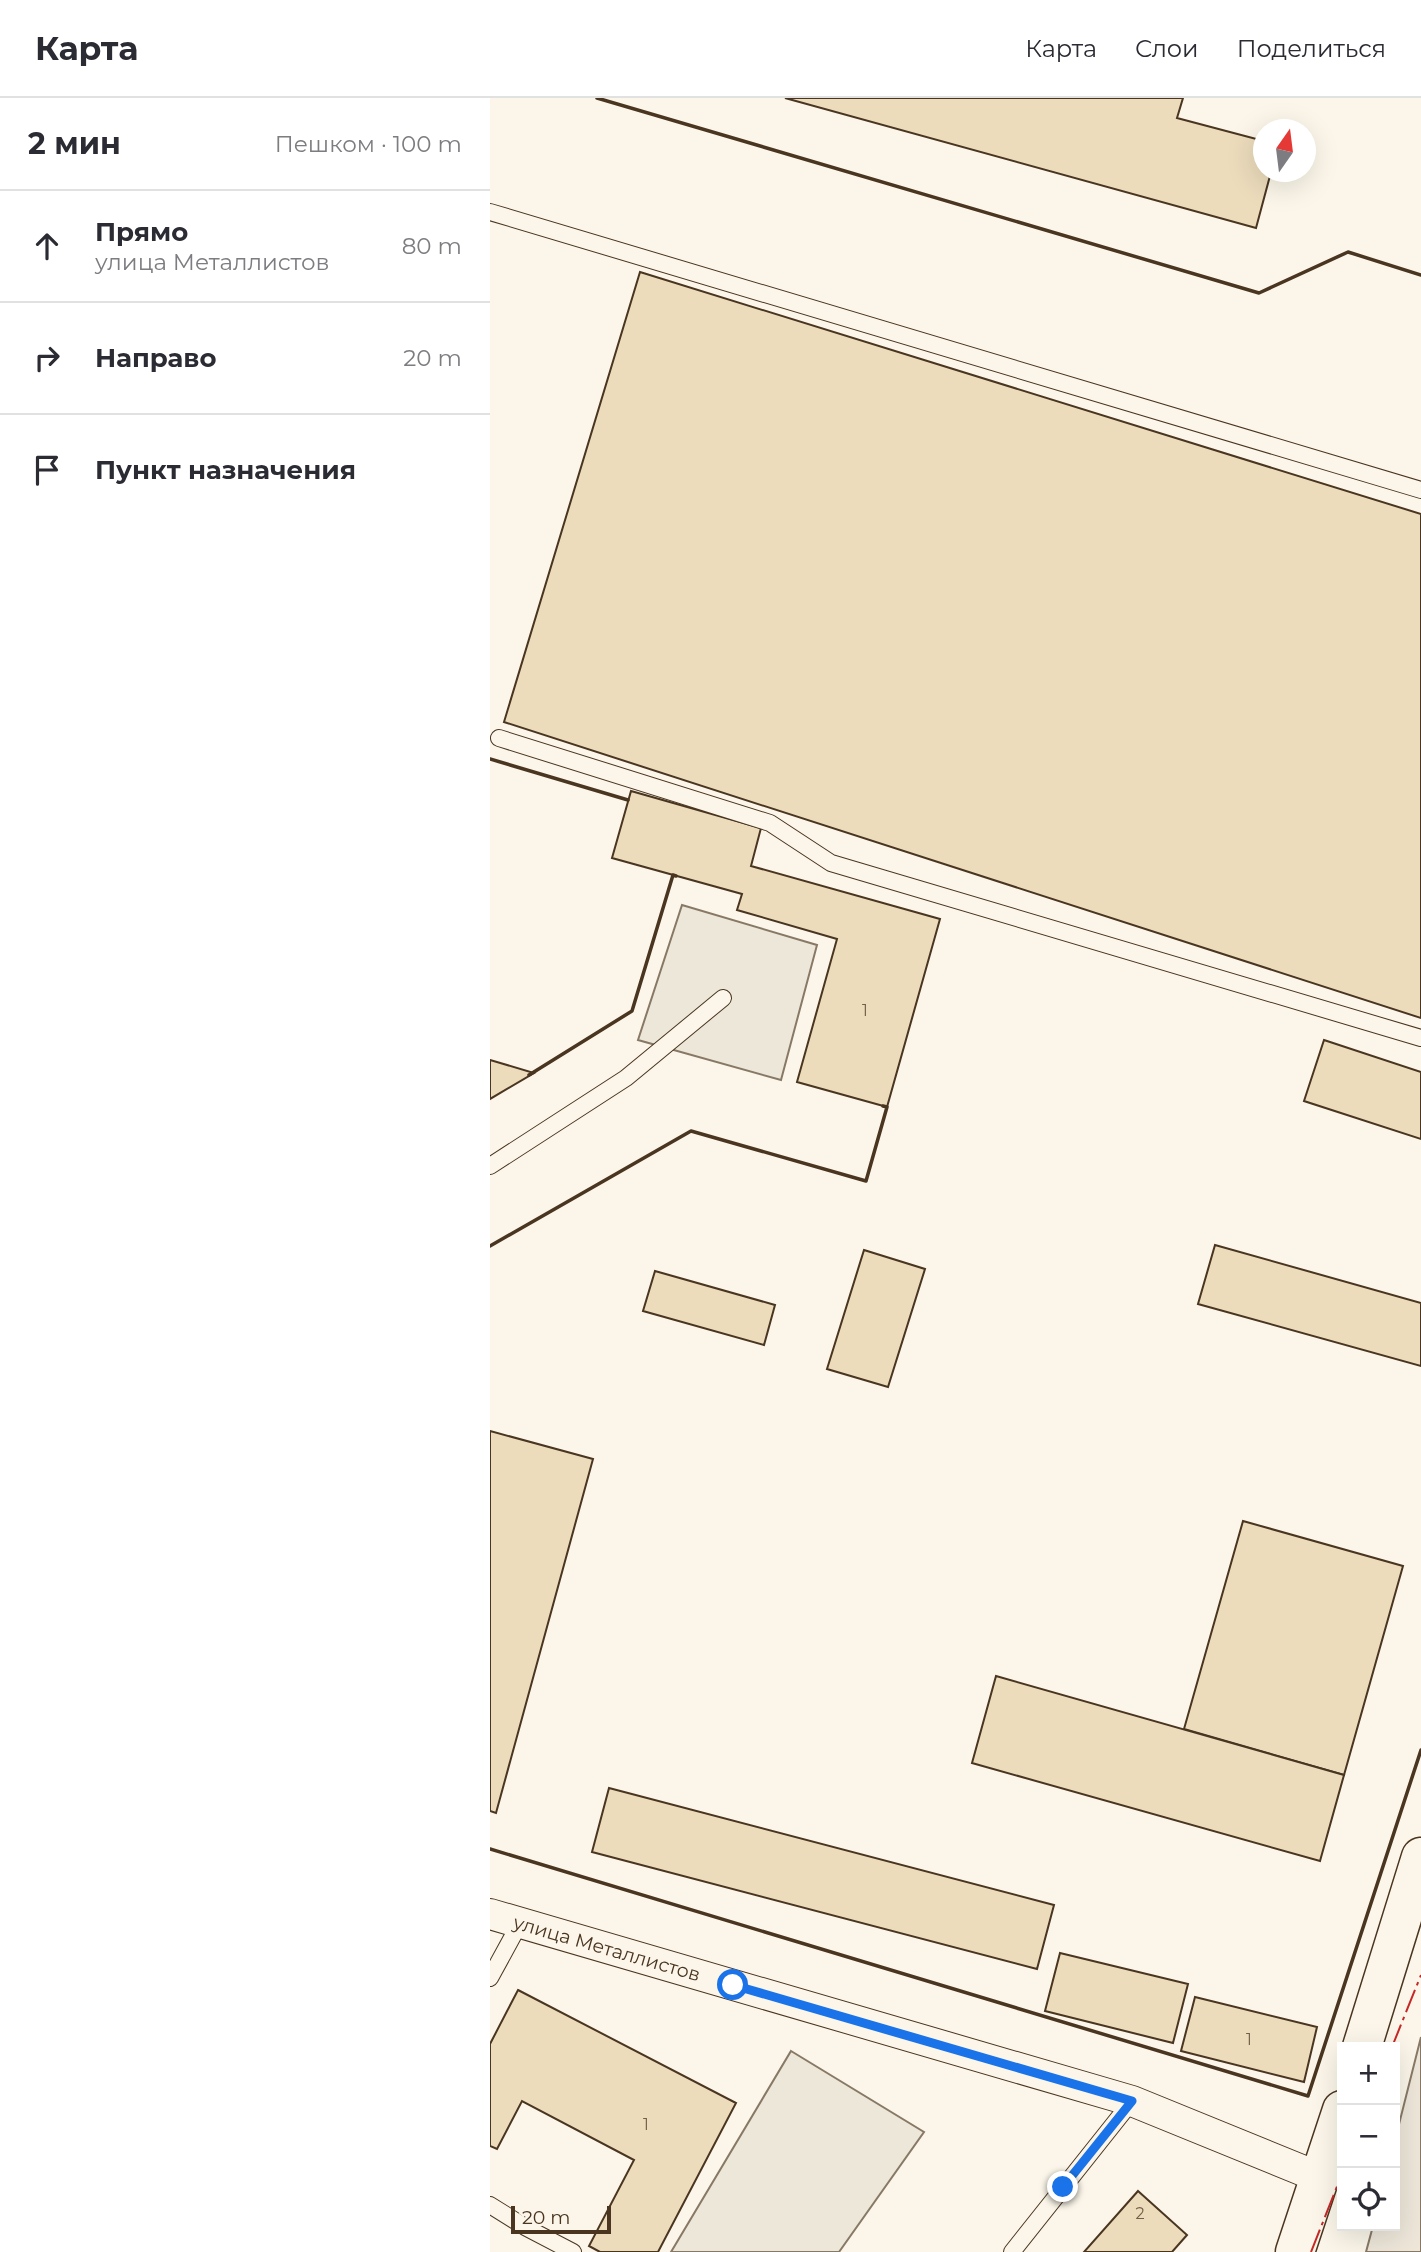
<!DOCTYPE html>
<html lang="ru">
<meta charset="utf-8">
<style>
:root{--surface:#fff;--page:#f2f2f3;--text:#2b2b33;--muted:#7c7c81;--line:#e1e1e2}
body{margin:0;font-family:Montserrat,sans-serif;background:var(--page);color:var(--text)}
.controls{position:absolute;right:21px;bottom:21px;display:grid;overflow:hidden;border-radius:0px;box-shadow:0 7px 28px #0002}
.controls button{width:63px;height:63px;display:grid;place-items:center;padding:0;border:0;border-bottom:2px solid var(--line);background:var(--surface);color:var(--text);font:35px sans-serif}
.compass{position:absolute;left:763px;top:21px;width:63px;height:63px;border-radius:50%;background:var(--surface);box-shadow:0 7px 28px #0002;rotate:14deg}
.scale{position:absolute;left:21px;bottom:18px;width:100px;box-sizing:border-box;padding-left:7px;border:4px solid #4a3520;border-top:0;font-size:19px;line-height:24px;white-space:nowrap;color:#4a3520;-webkit-text-stroke:5px #fbf6e9;paint-order:stroke}
.stop{position:absolute;width:21px;height:21px;margin:-16px;border:5px solid #1a73e8;border-radius:50%;background:#fff}
.stop.end{background:#1a73e8;border-color:#fff;box-shadow:0 2px 7px #0008}
.list{margin:0;padding:0;list-style:none}
h2{display:flex;justify-content:space-between;align-items:center;height:91px;margin:0;padding:0 28px;font-size:30px}
h2 small{font-size:23px;font-weight:400;color:var(--muted)}
.list li{display:grid;grid-template-columns:46px 1fr auto;gap:21px;align-items:center;box-sizing:border-box;height:112px;padding:0 28px;border-top:2px solid var(--line)}
.list b{display:block;font-size:26px;white-space:nowrap}
.list p{margin:0;font-size:23px;white-space:nowrap;color:var(--muted)}
.list em{font-size:23px;font-style:normal;color:var(--muted)}
.icon{flex:none;width:38px;height:38px;fill:none;stroke:currentColor;stroke-width:2;stroke-linecap:round;stroke-linejoin:round}
.map{position:relative;flex:none;width:931px;height:2154px;overflow:hidden}
header{display:flex;align-items:center;gap:42px;box-sizing:border-box;height:98px;padding:0 35px;background:var(--surface);border-bottom:2px solid var(--line)}
header strong{font-size:33px}
nav{display:flex;gap:38px;margin-inline-start:auto;font-size:24px}
main{display:flex}
aside{flex:1;background:var(--surface)}
.map>svg:first-child{display:block}
.green{fill:#ede6d9;stroke:#887966;stroke-width:2}
.parking{fill:#ede7d9;stroke:#887966;stroke-width:2}
.building{fill:#ecdcbc;stroke:#4a3520;stroke-width:2}
.lines{fill:none;stroke-linecap:round;stroke-linejoin:round}
.lane-casing{stroke:#4a3520;stroke-width:18}
.street-casing{stroke:#4a3520;stroke-width:32}
.secondary-casing{stroke:#4a3520;stroke-width:41}
.lane{stroke:#fbf6e9;stroke-width:16}
.street{stroke:#fbf6e9;stroke-width:30}
.secondary{stroke:#fbf6e9;stroke-width:38}
.wall{stroke:#4a3520;stroke-width:3.5}
.power{stroke:#c62828;stroke-width:2;stroke-dasharray:24 5 3.5 5;stroke-linecap:butt}
.route{stroke:#1a73e8;stroke-width:9}
.labels{text-anchor:middle;stroke-width:5;stroke-linejoin:round;paint-order:stroke}
.number-label{font-size:16px;fill:#725f47}
.street-label{font-size:19px;fill:#4a3520;stroke:#fbf6e9}
</style>
<header>
<strong>Карта</strong>
<nav><a>Карта</a><a>Слои</a><a>Поделиться</a></nav>
</header>
<main>
<aside>
<h2>2 мин<small>Пешком · 100 m</small></h2>
<ul class="list">
<li><svg class="icon" aria-label="ahead" viewBox="0 0 24 24"><path d="M12 20V5M6 11l6-6 6 6"/></svg><div><b>Прямо</b><p>улица Металлистов</p></div><em>80 m</em></li>
<li><svg class="icon" aria-label="right" viewBox="0 0 24 24"><path d="M7 20v-9h11M14 6l5 5-5 5"/></svg><div><b>Направо</b></div><em>20 m</em></li>
<li><svg class="icon" aria-label="arrive" viewBox="0 0 24 24"><path d="M6 21V4h12l-3 4 3 4H6"/></svg><div><b>Пункт назначения</b></div></li>
</ul>
</aside>
<div class="map">
<svg width="931" height="2154" viewBox="0 0 931 2154">
<rect width="100%" height="100%" fill="#fbf6e9"/>
<path class="green" d="M931 1939V2154H876L883 2128H905V2042Z"/>
<g class="parking">
<path d="M192 807 327 847 291 982 148 942Z"/>
<path d="M301 1953 434 2034 349 2154H181Z"/>
</g>
<g class="building">
<path d="M295 0H693L687 20 774 43V74H781L766 130Z"/>
<path d="M150 174 931 416V920L14 624Z"/>
<path d="M141 693 271 730 261 768 450 821 397 1009 307 984 347 841 247 812 252 796 122 760Z"/>
<path d="M834 942 931 974V1041L814 1003Z"/>
<path d="M0 962 44 975 0 1001Z"/>
<path d="M725 1147 931 1205V1268L708 1206Z"/>
<path d="M374 1152 435 1171 398 1289 337 1271Z"/>
<path d="M165 1173 285 1207 274 1247 153 1213Z"/>
<path d="M0 1333 103 1361 6 1715 0 1713Z"/>
<path d="M753 1423 913 1468 854 1677 694 1631Z"/>
<path d="M506 1578 854 1677 830 1763 482 1665Z"/>
<path d="M119 1690 564 1807 547 1871 102 1754Z"/>
<path d="M570 1855 698 1886 683 1945 555 1913Z"/>
<path d="M28 1892 246 2005 168 2154H110L99 2148 144 2062 32 2003 7 2051 0 2048V1946Z"/>
<path d="M705 1899 827 1929 814 1984 691 1953Z"/>
<path d="M648 2093 697 2137 682 2154H594Z"/>
</g>
<g class="lines">
<g class="lane-casing">
<g id="lane">
<path d="M0 114 931 392"/>
<path d="M9 640 280 725 341 765 931 940"/>
<path d="M0 1068 136 980 233 900"/>
<path d="M0 1880 30 1825"/>
<path d="M0 2107 35 2129 83 2154"/>
<path d="M522 2154 642 2003"/>
</g>
</g>
<g class="street-casing">
<path id="street" d="M0 1816 642 2003 831 2080"/>
</g>
<g class="secondary-casing">
<g id="secondary">
<path d="M872 1949 931 1759"/>
<path d="M805 2154 852 2012"/>
</g>
</g>
<use href="#lane" class="lane"/>
<use href="#street" class="street"/>
<use href="#secondary" class="secondary"/>
<g class="wall">
<path d="M107 0 769 195 858 154 931 177"/>
<path d="M0 661 138 702"/>
<path d="M39 977 142 913 183 777 186 778"/>
<path d="M0 1148 201 1033 376 1083 397 1009 393 1008"/>
<path d="M0 1751 818 1998 931 1652"/>
</g>
<g class="power">
<path d="M902 1949 931 1877"/>
<path d="M821 2154 852 2076"/>
</g>
</g>
<g class="lines">
<path class="route" d="M243 1887 642 2003 573 2089"/>
</g>
<g class="labels">
<g class="number-label">
<text x="375" y="918">1</text>
<text x="759" y="1947">1</text>
<text x="156" y="2032">1</text>
<text x="650" y="2121">2</text>
</g>
<g class="street-label">
<text transform="translate(117 1850) rotate(16)" y="7">улица Металлистов</text>
</g>
</g>
</svg>
<div class="controls">
<button>+</button>
<button>−</button>
<button><svg class="icon" aria-label="locate" viewBox="0 0 24 24"><circle cx="12" cy="12" r="6"/><path d="M12 2v4M12 18v4M2 12h4M18 12h4"/></svg></button>
</div>
<svg class="compass" viewBox="-18 -18 36 36"><path d="M0-13l5 13h-10z" fill="#e53935"/><path d="M0 13l5-13h-10z" fill="#7c7c81"/></svg>
<div class="scale">20 m</div>
<div class="stop" style="left:243px;top:1887px"></div>
<div class="stop end" style="left:573px;top:2089px"></div>
</div>
</main>
